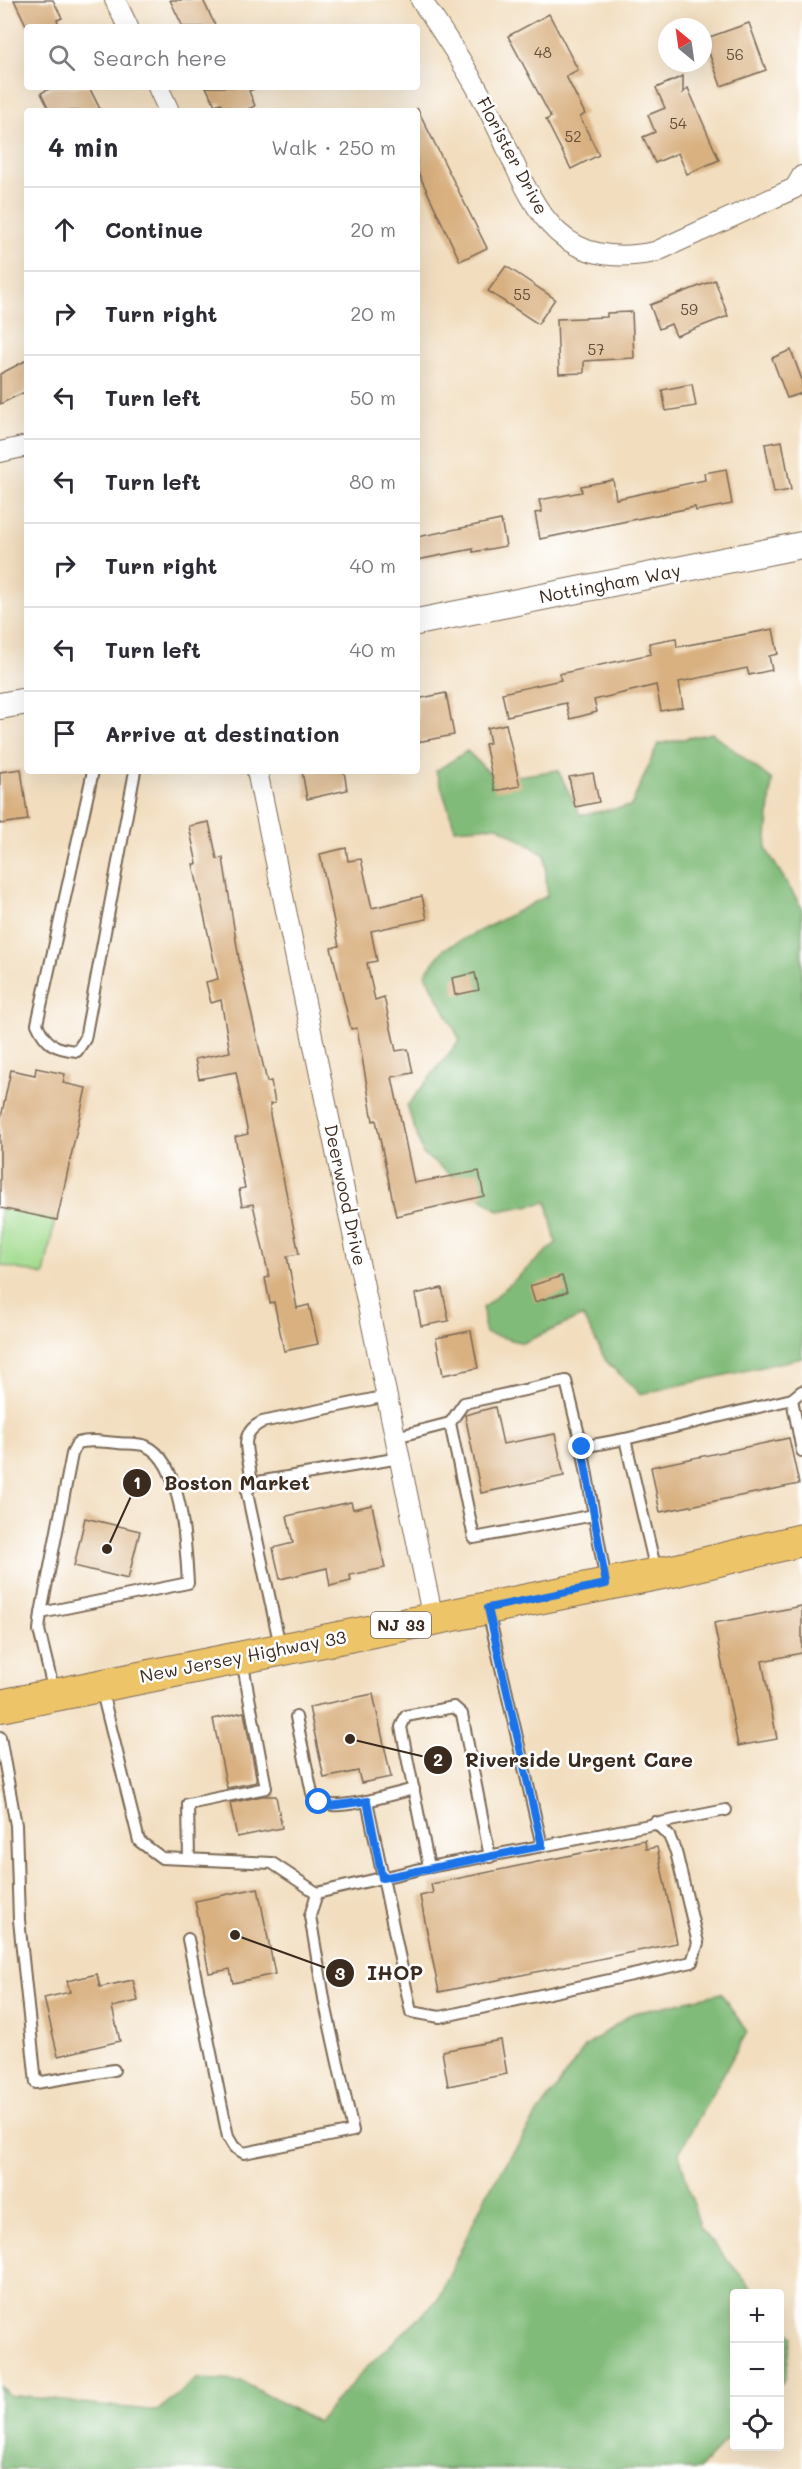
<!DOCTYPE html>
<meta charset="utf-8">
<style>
:root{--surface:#fff;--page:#f2f2f3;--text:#2b2b33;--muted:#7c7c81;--line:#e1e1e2}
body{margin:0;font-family:Mali,sans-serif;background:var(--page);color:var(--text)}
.controls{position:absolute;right:18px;bottom:18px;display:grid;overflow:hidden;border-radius:6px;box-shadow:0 6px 24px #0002}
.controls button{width:54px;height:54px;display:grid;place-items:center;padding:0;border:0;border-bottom:2px solid var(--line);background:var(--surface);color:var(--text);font:30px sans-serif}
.compass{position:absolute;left:658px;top:18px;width:54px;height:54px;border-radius:50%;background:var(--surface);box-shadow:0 6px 24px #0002;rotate:331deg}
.stop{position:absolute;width:18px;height:18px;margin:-14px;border:4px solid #1a73e8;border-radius:50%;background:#fff}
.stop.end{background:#1a73e8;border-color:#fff;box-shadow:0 2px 6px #0008}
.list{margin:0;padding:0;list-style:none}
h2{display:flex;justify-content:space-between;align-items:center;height:78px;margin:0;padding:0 24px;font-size:26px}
h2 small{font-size:20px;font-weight:400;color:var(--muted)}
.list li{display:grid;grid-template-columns:39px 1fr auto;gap:18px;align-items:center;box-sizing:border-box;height:84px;padding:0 24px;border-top:2px solid var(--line)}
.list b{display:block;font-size:22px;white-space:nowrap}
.list em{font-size:20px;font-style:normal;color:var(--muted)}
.icon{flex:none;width:33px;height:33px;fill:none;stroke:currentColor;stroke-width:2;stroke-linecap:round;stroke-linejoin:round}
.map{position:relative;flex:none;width:802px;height:2469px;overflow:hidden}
.search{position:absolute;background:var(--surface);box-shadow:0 6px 24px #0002;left:24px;top:24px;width:396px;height:66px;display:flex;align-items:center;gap:15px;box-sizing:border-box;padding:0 21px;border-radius:6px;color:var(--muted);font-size:22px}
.panel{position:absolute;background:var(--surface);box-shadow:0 6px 24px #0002;left:24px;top:108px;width:396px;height:666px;border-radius:6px}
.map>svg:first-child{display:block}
.green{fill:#a2db8e;stroke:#6e8256;stroke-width:1.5}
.forest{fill:#81bb79;stroke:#5e724c;stroke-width:1.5}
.building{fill:#d9b181}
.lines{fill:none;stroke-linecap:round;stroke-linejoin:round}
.service-casing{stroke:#7b6956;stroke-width:14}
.minor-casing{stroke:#7b6956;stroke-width:22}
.tertiary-casing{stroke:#7b6956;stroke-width:28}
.primary-casing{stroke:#7b6956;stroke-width:34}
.service{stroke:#fff;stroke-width:10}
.minor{stroke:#fff;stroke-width:20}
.tertiary{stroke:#fff;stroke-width:26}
.primary{stroke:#eec469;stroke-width:32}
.route{stroke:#1a73e8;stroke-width:8}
.labels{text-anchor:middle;stroke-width:5;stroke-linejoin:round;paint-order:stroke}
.number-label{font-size:15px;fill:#624c37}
.shield{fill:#fff;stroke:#766a62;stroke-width:1.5}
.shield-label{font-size:16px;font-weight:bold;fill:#3b2a1e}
.street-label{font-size:18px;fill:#3b2a1e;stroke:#fff}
.leader{fill:none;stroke:#3b2a1e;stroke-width:2}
.callout-dot{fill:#3b2a1e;stroke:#fff;stroke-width:2}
.mark-label{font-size:18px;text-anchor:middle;font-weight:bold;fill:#fff}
.callout-label{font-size:20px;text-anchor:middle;font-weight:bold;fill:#3b2a1e;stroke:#fff;stroke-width:5;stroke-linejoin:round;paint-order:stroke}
</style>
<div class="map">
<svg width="802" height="2469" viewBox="0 0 802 2469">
<rect width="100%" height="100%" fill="#fff"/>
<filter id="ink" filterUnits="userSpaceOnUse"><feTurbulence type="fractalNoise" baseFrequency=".0167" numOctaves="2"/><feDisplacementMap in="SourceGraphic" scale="12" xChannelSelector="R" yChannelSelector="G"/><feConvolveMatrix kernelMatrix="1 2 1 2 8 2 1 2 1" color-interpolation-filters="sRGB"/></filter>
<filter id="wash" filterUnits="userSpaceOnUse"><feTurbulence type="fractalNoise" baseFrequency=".008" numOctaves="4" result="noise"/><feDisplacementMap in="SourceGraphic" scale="24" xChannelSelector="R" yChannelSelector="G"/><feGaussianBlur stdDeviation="1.35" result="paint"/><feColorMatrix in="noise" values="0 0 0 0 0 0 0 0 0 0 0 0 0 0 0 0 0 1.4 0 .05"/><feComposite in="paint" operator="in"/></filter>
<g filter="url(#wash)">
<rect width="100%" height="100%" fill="#f2debf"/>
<path class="green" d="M0 1208 55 1219 44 1275 0 1265Z"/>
<g class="forest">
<path d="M712 733 772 780 766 849 802 908V1358L640 1394 606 1361 583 1316 523 1343 485 1333 483 1308 556 1243 547 1202 499 1211 423 1154 407 1106 460 1040 425 973 444 949 547 896 545 855 498 826 455 829 436 771 467 751 496 779 558 770 580 815 631 806 658 744Z"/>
<path d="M721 1993 747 2032 679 2153 700 2228 756 2293 734 2294V2432L699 2469H0V2387L8 2395 157 2411 197 2379 241 2381 317 2422 368 2366 437 2301 485 2197 533 2121 585 2047 631 2014Z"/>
<path d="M780 2321 792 2336 785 2379 780 2385Z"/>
</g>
<g id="blocks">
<g class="building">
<path d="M14 0H53L62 18 57 20 60 27H27Z"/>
<path d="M170 0H203L216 27H183Z"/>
<path d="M549 14 578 70 566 76 585 114 580 117 599 155 571 169 546 120 551 117 508 36Z"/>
<path d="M749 23 766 70 721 86 704 39Z"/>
<path d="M683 76V93L688 88 719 160 687 174 678 153 655 163 643 137 655 132 648 115 665 108 656 88Z"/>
<path d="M53 87H89L101 111H50L41 93Z"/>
<path d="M206 87H259L249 91 255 106 244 111H225L221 103 215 105Z"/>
<path d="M417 108 487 248 460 261 417 170Z"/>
<path d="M506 266 555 299 538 324 488 291Z"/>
<path d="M715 280 728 316 676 336 671 324 659 329 650 305Z"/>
<path d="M632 312 634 358 584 361V373L559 374 557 319 607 317V313Z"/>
<path d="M791 350 802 380V393L787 398 772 358Z"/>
<path d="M27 360V391L0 404V374Z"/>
<path d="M692 384 696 406 666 411 662 390Z"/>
<path d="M782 441 791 490 774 493 765 444Z"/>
<path d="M726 469 732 504 696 511 695 507 540 539 535 513 542 512 539 500 582 492 581 486 613 480 616 499 705 480 704 473Z"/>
<path d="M501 520 506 546 473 552V549L417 560V537Z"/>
<path d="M773 629 778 654 769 656 772 670 749 675 747 668 679 682 683 707 661 711 656 685 594 700 597 712 570 719 566 703 507 716 502 693 561 680 559 674 651 654 649 643 676 638 677 647Z"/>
<path d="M446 693 454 735 417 742V699Z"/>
<path d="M506 724 520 786 495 791 485 744 490 743 487 728Z"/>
<path d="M21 769 28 820 0 824V772Z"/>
<path d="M302 771H344L347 790 307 799Z"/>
<path d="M593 773 599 802 575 807 569 777Z"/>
<path d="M209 822 217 859 223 858 239 959 267 1082 271 1081 275 1103 270 1104V1115L299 1254 287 1256 297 1308 309 1305 318 1344 284 1351 274 1302 270 1303 265 1278 269 1277 253 1204 242 1206 239 1189 245 1188 235 1137 248 1134 236 1072 199 1079 195 1059 230 1052 221 1000 211 1003 206 982 218 979 193 864H197L189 826Z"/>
<path d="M346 848 348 861 361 859 372 908 422 896 427 919 371 931 377 961 367 963 375 1000 384 997 396 1051 408 1049 413 1073 392 1077 414 1183 479 1171 484 1196 396 1216 376 1120 373 1121 357 1028 351 1029 331 948 339 946 320 854Z"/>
<path d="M475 973 479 990 455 995 452 978Z"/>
<path d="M36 1068 65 1074 63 1083 86 1088 57 1220 0 1208V1122L11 1070 35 1075Z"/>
<path d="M562 1276 567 1292 535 1302 530 1286Z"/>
<path d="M442 1288 449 1321 421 1326 415 1294Z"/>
<path d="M471 1331 478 1368 443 1375 436 1338Z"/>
<path d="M495 1407 503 1444 555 1434 564 1476 481 1493 465 1415Z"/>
<path d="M789 1438 799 1484 660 1512 651 1467Z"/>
<path d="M351 1502 353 1509 372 1505 385 1568 350 1575 351 1581 330 1586 327 1568 280 1579 273 1548 293 1543 287 1516Z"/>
<path d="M85 1518 140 1531 128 1579 74 1566Z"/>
<path d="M802 1606V1653L762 1661 777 1739 738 1746 714 1623Z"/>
<path d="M373 1694 391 1777 361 1783 358 1771 324 1778 309 1707Z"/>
<path d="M244 1712 257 1782 227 1788 213 1719Z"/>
<path d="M262 1796H276L282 1828 237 1837 230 1803Z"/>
<path d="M645 1840 646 1849 657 1847 677 1943 439 1992 420 1896 433 1893 431 1884Z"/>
<path d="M258 1888 275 1974 233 1983 230 1969 209 1973 195 1901Z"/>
<path d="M97 1974 100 1987 133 1980 138 2001 112 2007 120 2041 58 2056 44 1998 70 1992 67 1981Z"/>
<path d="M501 2040 507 2074 448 2086 442 2051Z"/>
</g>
</g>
</g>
<g filter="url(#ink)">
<use href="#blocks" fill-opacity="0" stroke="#7b6956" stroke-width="1.5"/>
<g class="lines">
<g class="service-casing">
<g id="service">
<path d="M93 771 37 1024C46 1045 56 1049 77 1051L85 1039 135 771"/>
<path d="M792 1399 802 1451"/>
<path d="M450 1423 464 1403 566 1381 582 1447"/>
<path d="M396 1437 450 1423 474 1538 594 1515"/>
<path d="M625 1439 656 1571"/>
<path d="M252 1483 400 1458"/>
<path d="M606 1582 582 1447 625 1439 792 1399 802 1391"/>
<path d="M41 1613 188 1583C186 1549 183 1462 146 1446 138 1443 126 1444 118 1443 104 1442 91 1439 77 1443L72 1454 41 1613 39 1630 54 1692"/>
<path d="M280 1646 247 1493C261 1466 228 1439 262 1422L387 1396"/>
<path d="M101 1688 139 1841 162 1858 272 1863 317 1893 429 1867 542 1846 488 1611"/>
<path d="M296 1717 312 1793C325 1812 347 1804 367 1801L411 2012 440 2017 692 1962 698 1943 676 1852 669 1836 655 1822"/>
<path d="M0 1737 16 1825 19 1920 36 2083 114 2070"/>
<path d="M367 1801 414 1789"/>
<path d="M542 1846 726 1810"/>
<path d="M189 1859 188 1804 266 1788 242 1660"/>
<path d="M429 1867 401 1727 406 1716 454 1707 462 1714 490 1857"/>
<path d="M188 1939 228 2137 234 2147 244 2153 353 2131 325 2004 310 1916 317 1893"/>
</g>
</g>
<g class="minor-casing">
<g id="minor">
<path d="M115 0 128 27"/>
<path d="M421 0C445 35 469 71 488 109 529 186 543 275 655 252L795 188 802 176"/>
<path d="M158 87 169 111"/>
<path d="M0 452 27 446"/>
<path d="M257 771 433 1619"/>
</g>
</g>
<g class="tertiary-casing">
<g id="tertiary">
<path d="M417 622 802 545"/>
<path d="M0 706 27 701"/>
</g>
</g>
<g class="primary-casing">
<path id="primary" d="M0 1706 677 1570 802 1540"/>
</g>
<use href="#service" class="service"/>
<use href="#minor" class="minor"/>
<use href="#tertiary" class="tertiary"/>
<use href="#primary" class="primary"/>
</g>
</g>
<g class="lines" filter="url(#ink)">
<path class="route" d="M319 1802 330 1806 367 1801 382 1878 542 1846 488 1608 606 1584 582 1447"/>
</g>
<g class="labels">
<g class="number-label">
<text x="543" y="58">48</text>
<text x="735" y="60">56</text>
<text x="678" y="129">54</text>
<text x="573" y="142">52</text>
<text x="522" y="300">55</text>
<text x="689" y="315">59</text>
<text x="596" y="355">57</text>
</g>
<rect class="shield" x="371" y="1612" width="60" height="26" rx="4.5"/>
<g class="shield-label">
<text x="401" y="1631">NJ 33</text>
</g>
<g class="street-label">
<text transform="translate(512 156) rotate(62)" y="6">Florister Drive</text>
<text transform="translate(610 584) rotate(-11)" y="6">Nottingham Way</text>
<text transform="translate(345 1195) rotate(78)" y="6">Deerwood Drive</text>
<text transform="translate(243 1657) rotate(-11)" y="6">New Jersey Highway 33</text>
</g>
</g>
<path class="leader" d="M107 1549L137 1483M350 1739L438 1760M235 1935L340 1973"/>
<g class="callout-dot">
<circle cx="107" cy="1549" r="6"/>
<circle cx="350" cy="1739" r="6"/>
<circle cx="235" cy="1935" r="6"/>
<circle cx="137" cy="1483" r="15"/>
<circle cx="438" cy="1760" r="15"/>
<circle cx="340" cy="1973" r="15"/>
</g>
<g class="mark-label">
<text x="137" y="1489">1</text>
<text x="438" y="1766">2</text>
<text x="340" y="1980">3</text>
</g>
<g class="callout-label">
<text x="237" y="1490">Boston Market</text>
<text x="579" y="1767">Riverside Urgent Care</text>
<text x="395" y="1980">IHOP</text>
</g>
</svg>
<div class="controls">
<button>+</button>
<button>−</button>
<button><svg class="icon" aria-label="locate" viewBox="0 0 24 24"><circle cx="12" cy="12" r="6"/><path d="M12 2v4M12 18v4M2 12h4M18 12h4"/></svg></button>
</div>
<svg class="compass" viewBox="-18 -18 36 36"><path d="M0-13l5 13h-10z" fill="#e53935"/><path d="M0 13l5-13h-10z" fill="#7c7c81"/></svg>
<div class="stop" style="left:319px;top:1802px"></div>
<div class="stop end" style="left:582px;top:1447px"></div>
<div class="search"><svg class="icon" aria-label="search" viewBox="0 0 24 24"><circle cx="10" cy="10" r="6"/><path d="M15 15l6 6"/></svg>Search here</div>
<section class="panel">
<h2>4 min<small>Walk · 250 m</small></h2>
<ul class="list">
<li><svg class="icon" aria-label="ahead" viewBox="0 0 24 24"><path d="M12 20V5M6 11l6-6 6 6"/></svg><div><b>Continue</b></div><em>20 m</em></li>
<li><svg class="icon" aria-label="right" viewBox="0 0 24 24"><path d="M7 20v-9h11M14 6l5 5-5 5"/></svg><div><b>Turn right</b></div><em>20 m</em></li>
<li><svg class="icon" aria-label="left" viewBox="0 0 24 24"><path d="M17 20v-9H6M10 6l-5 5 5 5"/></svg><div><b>Turn left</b></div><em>50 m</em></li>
<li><svg class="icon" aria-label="left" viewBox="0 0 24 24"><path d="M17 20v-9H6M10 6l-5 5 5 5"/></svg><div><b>Turn left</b></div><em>80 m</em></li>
<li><svg class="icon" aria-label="right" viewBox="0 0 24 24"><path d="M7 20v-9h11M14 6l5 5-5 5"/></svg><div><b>Turn right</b></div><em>40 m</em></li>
<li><svg class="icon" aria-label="left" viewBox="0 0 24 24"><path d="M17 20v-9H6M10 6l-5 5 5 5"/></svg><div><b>Turn left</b></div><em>40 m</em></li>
<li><svg class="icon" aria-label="arrive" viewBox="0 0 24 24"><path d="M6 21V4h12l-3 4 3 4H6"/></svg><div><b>Arrive at destination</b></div></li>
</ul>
</section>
</div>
